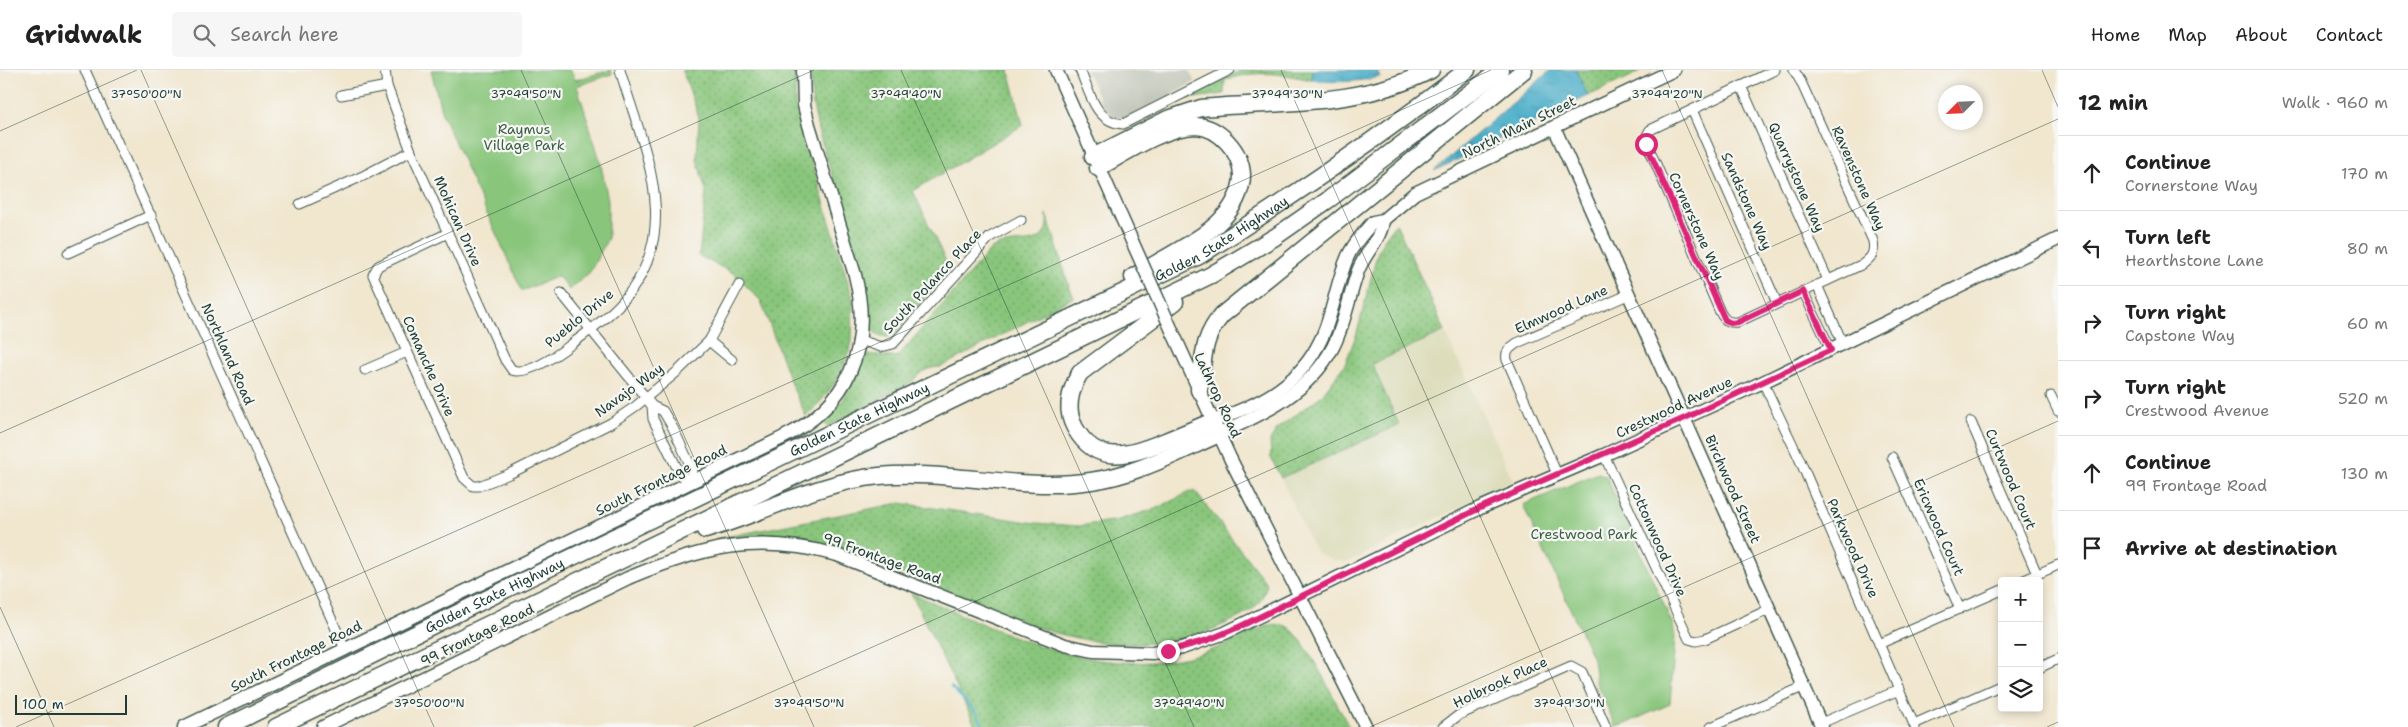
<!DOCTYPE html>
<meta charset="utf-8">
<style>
:root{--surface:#fff;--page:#f6f6f6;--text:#222;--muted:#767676;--line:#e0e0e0}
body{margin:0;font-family:"Shantell Sans",sans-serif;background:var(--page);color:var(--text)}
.controls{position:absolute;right:15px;bottom:15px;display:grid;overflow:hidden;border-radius:5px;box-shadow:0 2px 8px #0003}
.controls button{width:45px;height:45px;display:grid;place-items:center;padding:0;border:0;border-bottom:1px solid var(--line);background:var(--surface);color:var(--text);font:25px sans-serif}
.compass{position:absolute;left:1938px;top:15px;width:45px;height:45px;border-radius:50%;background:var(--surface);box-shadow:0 2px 8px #0003;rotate:246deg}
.scale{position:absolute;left:15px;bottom:12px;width:112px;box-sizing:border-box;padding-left:5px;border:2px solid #1f3d34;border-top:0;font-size:14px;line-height:18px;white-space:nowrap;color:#1f3d34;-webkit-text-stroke:4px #f6f6f2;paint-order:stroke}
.stop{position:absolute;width:15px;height:15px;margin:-11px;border:4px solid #db2777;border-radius:50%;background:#fff}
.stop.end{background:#db2777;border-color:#fff;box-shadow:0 1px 5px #0008}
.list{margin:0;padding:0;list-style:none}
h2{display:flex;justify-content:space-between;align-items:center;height:65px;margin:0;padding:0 20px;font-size:21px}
h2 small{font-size:16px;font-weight:400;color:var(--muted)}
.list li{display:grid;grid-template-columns:32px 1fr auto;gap:15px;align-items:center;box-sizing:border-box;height:75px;padding:0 20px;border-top:1px solid var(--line)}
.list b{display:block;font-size:19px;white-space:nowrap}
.list p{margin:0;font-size:16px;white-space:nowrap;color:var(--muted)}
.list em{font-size:16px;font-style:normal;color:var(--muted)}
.icon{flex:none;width:28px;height:28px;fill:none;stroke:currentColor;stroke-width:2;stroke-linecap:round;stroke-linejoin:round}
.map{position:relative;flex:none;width:2058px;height:657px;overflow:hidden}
header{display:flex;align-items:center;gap:30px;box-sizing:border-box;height:70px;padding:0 25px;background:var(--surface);border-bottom:1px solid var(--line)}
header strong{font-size:24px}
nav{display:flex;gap:28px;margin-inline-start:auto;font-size:18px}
.search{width:350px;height:45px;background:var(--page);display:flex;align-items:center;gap:12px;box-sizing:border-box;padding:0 18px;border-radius:5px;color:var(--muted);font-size:19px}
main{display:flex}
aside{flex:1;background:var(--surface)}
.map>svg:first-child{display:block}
.built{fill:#ddddbc}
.industrial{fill:#c2c6b9}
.grass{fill:url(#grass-dots);stroke:#548258}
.green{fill:#89c67c;stroke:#548258}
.water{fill:url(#water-ripples);stroke:#34757e}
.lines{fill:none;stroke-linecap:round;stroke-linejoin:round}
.stream{stroke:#4aadc9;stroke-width:2.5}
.street-casing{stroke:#3e564b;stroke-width:11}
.secondary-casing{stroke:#3e564b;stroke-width:15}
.highway-casing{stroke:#3e564b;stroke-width:19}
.street{stroke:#fff;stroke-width:9}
.secondary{stroke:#fff;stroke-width:12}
.highway{stroke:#fff;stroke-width:16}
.secondary-bridge-casing{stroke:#3e564b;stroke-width:15;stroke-linecap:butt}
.secondary-bridge{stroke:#fff;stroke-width:12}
.route{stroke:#db2777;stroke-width:6}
.ticks{fill:none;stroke:#1f3d34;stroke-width:1;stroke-opacity:0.45}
.labels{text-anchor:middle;stroke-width:4.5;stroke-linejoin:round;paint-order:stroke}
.street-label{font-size:14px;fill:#1f3d34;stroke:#f6f6f2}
.park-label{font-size:14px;fill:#3a5f46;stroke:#f6f6f2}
.ticks-label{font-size:12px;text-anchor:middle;fill:#1f3d34;stroke:#f6f6f2;stroke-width:4.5;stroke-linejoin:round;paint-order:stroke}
</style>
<header>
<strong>Gridwalk</strong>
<div class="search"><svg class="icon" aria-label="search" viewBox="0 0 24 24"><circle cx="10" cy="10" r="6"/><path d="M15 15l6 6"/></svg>Search here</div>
<nav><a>Home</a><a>Map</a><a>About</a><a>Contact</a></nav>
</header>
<main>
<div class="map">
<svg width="2058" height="657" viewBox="0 0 2058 657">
<defs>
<pattern id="grass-dots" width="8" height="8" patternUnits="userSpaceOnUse" patternTransform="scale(1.25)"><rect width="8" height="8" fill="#89c67c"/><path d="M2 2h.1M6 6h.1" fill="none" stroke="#6fa266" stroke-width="1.8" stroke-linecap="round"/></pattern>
<pattern id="water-ripples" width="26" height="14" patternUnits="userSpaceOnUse" patternTransform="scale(1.25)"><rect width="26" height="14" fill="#4aadc9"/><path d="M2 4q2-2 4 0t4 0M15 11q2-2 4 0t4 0" fill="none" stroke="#3d8ea4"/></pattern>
</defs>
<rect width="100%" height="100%" fill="#f6f6f2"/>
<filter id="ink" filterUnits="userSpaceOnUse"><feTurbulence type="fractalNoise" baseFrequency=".02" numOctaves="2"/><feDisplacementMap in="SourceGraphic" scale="10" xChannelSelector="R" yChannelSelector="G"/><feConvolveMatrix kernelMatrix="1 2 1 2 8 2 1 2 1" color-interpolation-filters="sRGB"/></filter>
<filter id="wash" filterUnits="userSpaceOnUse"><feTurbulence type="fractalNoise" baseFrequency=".0096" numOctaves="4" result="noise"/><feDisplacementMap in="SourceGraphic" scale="20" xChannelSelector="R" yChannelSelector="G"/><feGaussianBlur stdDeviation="1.12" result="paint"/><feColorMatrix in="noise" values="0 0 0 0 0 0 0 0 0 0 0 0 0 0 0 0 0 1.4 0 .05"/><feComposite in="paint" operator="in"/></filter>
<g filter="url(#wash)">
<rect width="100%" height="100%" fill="#f1e6ce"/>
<path class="built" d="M1445 261 1513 411 1348 492 1333 490 1318 484 1310 472 1281 408 1399 355 1371 294Z"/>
<path class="industrial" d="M1086 0H1189L1195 12 1129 47 1114 48 1103 37Z"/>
<g class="grass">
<path d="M682 0H795V36L853 229 852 272 844 295 835 313 818 335 806 346 791 314 761 231 733 203 699 186 706 121 697 89 699 47Z"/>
<path d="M811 0H1009L1023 55 913 121 949 198 896 263 888 267 877 265 869 255 870 233 865 210 818 60 812 29Z"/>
<path d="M1242 0H1312L1311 10C1279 3 1256 0 1225 10L1224 24 1184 29Z"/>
<path d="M1576 0H1637L1638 3 1588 26Z"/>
<path d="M1047 144 1069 216 1074 227 941 297C931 296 918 303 913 311L827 357 824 351 843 330 866 286C877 281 887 290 898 286L991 179C1013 165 1051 185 1047 144Z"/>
<path d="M1396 153 1445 261 1372 294 1399 355 1281 408 1271 388 1270 371 1278 358 1321 326 1345 294 1357 263 1377 184 1383 171Z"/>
<path d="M1194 420 1267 514C1260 540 1248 543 1225 554 1164 582 1102 578 1039 558L829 475 763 465 715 469 900 433 1036 453 1079 456 1118 450 1155 439Z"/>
<path d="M911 523C1002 561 1086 609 1188 587 1215 581 1240 568 1265 556 1273 554 1281 553 1288 557 1305 566 1338 637 1349 657H976Z"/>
</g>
<g class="green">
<path d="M431 0H571L575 10 611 0 612 4 577 16 600 90 608 130V168L590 202 569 220 558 206 522 221 442 44Z"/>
<path d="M1598 403 1606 406 1673 555 1675 568 1670 634 1618 657H1616L1596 612 1593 589 1523 435Z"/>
</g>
<g class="water">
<path d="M1312 0H1376L1380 7C1356 12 1335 13 1311 10Z"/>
<path d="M1551 0H1576L1588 26 1434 101Z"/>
</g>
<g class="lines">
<path class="stream" d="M951 617 977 643 984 657"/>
</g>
</g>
<g filter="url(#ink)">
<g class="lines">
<g class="street-casing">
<g id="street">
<path d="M85 0 345 579"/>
<path d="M385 0 387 16 411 81 505 290 512 300C529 306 560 283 573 273 589 261 606 249 620 234 687 163 643 79 620 0"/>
<path d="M1080 0C1090 23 1095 52 1123 54L1230 0"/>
<path d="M1775 0 1650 60 1645 69 1720 242C1725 251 1728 253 1738 252L1863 194C1872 187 1875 183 1873 171L1801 12 1794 0"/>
<path d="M1741 16 1828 210"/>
<path d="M341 25 387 16"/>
<path d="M1692 40 1777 233"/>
<path d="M300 134 365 105 411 81"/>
<path d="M448 163 378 196 373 205 464 408 473 416H479L509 404 611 353 636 336 678 301 709 271 739 215"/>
<path d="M68 183 151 145"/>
<path d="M1817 215 1843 274"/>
<path d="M1803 221 1831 280"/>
<path d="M561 223 646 328 652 336 653 349 680 404 691 413"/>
<path d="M860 270 881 277 893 274 990 167 1021 150"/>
<path d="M709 271 732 290"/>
<path d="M365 300 407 282"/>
<path d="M1763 312 1799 388 1915 657"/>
<path d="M2051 326 2058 341"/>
<path d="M652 336 663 341 673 358 692 399 691 413"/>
<path d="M1971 352 2037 504"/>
<path d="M1604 385 1689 569 1696 571 1705 569 1770 539"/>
<path d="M1892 387 1960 539"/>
<path d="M1557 404 1507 290C1505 281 1510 278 1517 273L1630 224"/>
<path d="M2022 511 2058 495"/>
<path d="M1879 574 2002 520"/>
<path d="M2039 598 2058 589"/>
<path d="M1821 653 1899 620"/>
<path d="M1914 654 2002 615"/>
<path d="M1443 657 1459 645 1571 596 1582 602 1606 657"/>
<path d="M1711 657 1805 616"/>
</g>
</g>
<g class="secondary-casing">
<g id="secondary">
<path d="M1056 0 1132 171"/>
<path d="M1554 57 1822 657"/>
<path d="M1174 265 1230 388 1366 657"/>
<path d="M1213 351C1255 336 1295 318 1317 277 1333 249 1335 215 1348 186 1354 173 1364 162 1373 152L1383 150 1415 123 1674 0"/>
<path d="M1219 364C1263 344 1309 323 1333 277 1345 254 1349 226 1358 201 1364 184 1382 168 1383 150"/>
<path d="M184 657 782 368C849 335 873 277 855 205L809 55 804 35 803 0"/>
<path d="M323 657 628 508C702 477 757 463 837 485L1065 575 1093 581 1153 583 1182 578 1225 563 1480 438 1604 385 1763 312 2058 169"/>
</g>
</g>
<g class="highway-casing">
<g id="highway">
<path d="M1093 87 1168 49 1201 38C1279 31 1360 37 1431 0"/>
<path d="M1098 98C1125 83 1165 56 1196 56 1219 57 1241 81 1242 105 1242 121 1233 138 1222 149 1204 169 1157 192 1133 207"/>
<path d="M1175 232 1080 303C1070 320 1065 340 1075 358 1097 397 1130 385 1163 372 1180 365 1197 358 1213 351"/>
<path d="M1199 320C1204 290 1201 269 1222 245L1524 0"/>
<path d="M705 460C764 443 818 412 879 406 948 399 1022 422 1091 411 1136 405 1178 382 1219 364"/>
<path id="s1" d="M226 657 535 505 1199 186C1291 128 1380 67 1467 0"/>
<path d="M276 657 1211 205 1275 167 1328 130 1500 0"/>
</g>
</g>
<use href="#street" class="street"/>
<use href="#secondary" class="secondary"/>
<use href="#highway" class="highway"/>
<g class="secondary-bridge-casing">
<path id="secondary-bridge" d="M1132 171 1174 265"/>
</g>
<use href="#secondary-bridge" class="secondary-bridge"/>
</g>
</g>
<g class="lines" filter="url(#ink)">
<path class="route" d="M1168 581 1208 570 1241 556 1480 438 1685 348 1831 280 1803 221 1738 252 1731 253 1725 250 1646 74"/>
</g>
<path class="ticks" d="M141 0 434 657M521 0 814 657M901 0 1194 657M1281 0 1574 657M1662 0 1954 657M2042 0 2058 37M0 61 137 0M0 363 814 0M0 537 54 657M16 657 1491 0M693 657 2058 49M1370 657 2058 351M2047 657 2058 652"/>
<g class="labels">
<g class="street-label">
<text transform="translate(1519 57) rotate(-26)" y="5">North Main Street</text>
<text transform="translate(1797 107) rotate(66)" y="5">Quarrystone Way</text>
<text transform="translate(1859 108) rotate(66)" y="5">Ravenstone Way</text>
<text transform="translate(1747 131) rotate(66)" y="5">Sandstone Way</text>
<text transform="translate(458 151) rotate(66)" y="5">Mohican Drive</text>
<text transform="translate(1697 156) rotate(66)" y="5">Cornerstone Way</text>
<text dy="5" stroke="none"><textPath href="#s1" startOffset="1109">Golden State Highway</textPath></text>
<text transform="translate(932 211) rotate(-47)" y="5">South Polanco Place</text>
<text transform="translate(1561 239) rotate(-24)" y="5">Elmwood Lane</text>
<text transform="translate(579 248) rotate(-39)" y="5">Pueblo Drive</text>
<text transform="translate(228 284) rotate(66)" y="5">Northland Road</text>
<text transform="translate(429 296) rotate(66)" y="5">Comanche Drive</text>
<text transform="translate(629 320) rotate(-36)" y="5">Navajo Way</text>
<text transform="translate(1218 325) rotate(65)" y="5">Lathrop Road</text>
<text transform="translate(1674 337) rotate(-25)" y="5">Crestwood Avenue</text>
<text dy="5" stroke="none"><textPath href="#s1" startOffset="704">Golden State Highway</textPath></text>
<text transform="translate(2011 409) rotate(67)" y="5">Curtwood Court</text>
<text transform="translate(661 410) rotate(-26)" y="5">South Frontage Road</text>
<text transform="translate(1733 419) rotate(66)" y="5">Birchwood Street</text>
<text transform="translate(1939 457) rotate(66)" y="5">Ericwood Court</text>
<text transform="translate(1658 470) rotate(66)" y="5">Cottonwood Drive</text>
<text transform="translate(1853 478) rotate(66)" y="5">Parkwood Drive</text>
<text transform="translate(882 488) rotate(20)" y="5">99 Frontage Road</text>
<text dy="5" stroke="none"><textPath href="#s1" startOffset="299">Golden State Highway</textPath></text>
<text transform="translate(477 565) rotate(-26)" y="5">99 Frontage Road</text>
<text transform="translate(296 586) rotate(-26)" y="5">South Frontage Road</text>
<text transform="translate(1500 612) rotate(-25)" y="5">Holbrook Place</text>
</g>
<g class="park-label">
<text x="524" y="64">Raymus<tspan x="524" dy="16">Village Park</tspan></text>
<text x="1584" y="469">Crestwood Park</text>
</g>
</g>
<g class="ticks-label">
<text x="146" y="28">37°50'00"N</text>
<text x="526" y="28">37°49'50"N</text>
<text x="906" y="28">37°49'40"N</text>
<text x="1287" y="28">37°49'30"N</text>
<text x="1667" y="28">37°49'20"N</text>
<text x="429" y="637">37°50'00"N</text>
<text x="809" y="637">37°49'50"N</text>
<text x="1189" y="637">37°49'40"N</text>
<text x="1569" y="637">37°49'30"N</text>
</g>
</svg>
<div class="controls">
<button>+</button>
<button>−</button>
<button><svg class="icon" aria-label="layers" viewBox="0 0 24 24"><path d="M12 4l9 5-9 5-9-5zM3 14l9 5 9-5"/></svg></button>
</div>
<svg class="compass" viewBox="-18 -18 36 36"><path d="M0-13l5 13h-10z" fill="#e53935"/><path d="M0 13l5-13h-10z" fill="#767676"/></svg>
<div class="scale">100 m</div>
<div class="stop" style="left:1646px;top:74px"></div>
<div class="stop end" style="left:1168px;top:581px"></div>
</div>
<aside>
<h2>12 min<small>Walk · 960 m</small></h2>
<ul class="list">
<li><svg class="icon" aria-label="ahead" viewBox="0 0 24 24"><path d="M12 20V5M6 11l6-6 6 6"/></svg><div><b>Continue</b><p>Cornerstone Way</p></div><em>170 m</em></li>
<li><svg class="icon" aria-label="left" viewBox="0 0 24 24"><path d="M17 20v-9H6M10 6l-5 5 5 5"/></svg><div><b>Turn left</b><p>Hearthstone Lane</p></div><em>80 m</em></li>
<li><svg class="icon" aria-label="right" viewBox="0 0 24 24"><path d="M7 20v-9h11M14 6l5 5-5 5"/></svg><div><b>Turn right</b><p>Capstone Way</p></div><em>60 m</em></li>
<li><svg class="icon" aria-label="right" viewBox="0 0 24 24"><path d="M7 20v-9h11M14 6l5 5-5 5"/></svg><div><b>Turn right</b><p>Crestwood Avenue</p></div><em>520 m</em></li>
<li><svg class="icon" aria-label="ahead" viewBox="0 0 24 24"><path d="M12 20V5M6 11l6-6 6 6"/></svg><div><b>Continue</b><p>99 Frontage Road</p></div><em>130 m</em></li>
<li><svg class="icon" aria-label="arrive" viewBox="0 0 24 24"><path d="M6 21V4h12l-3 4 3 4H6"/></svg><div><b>Arrive at destination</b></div></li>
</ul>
</aside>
</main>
